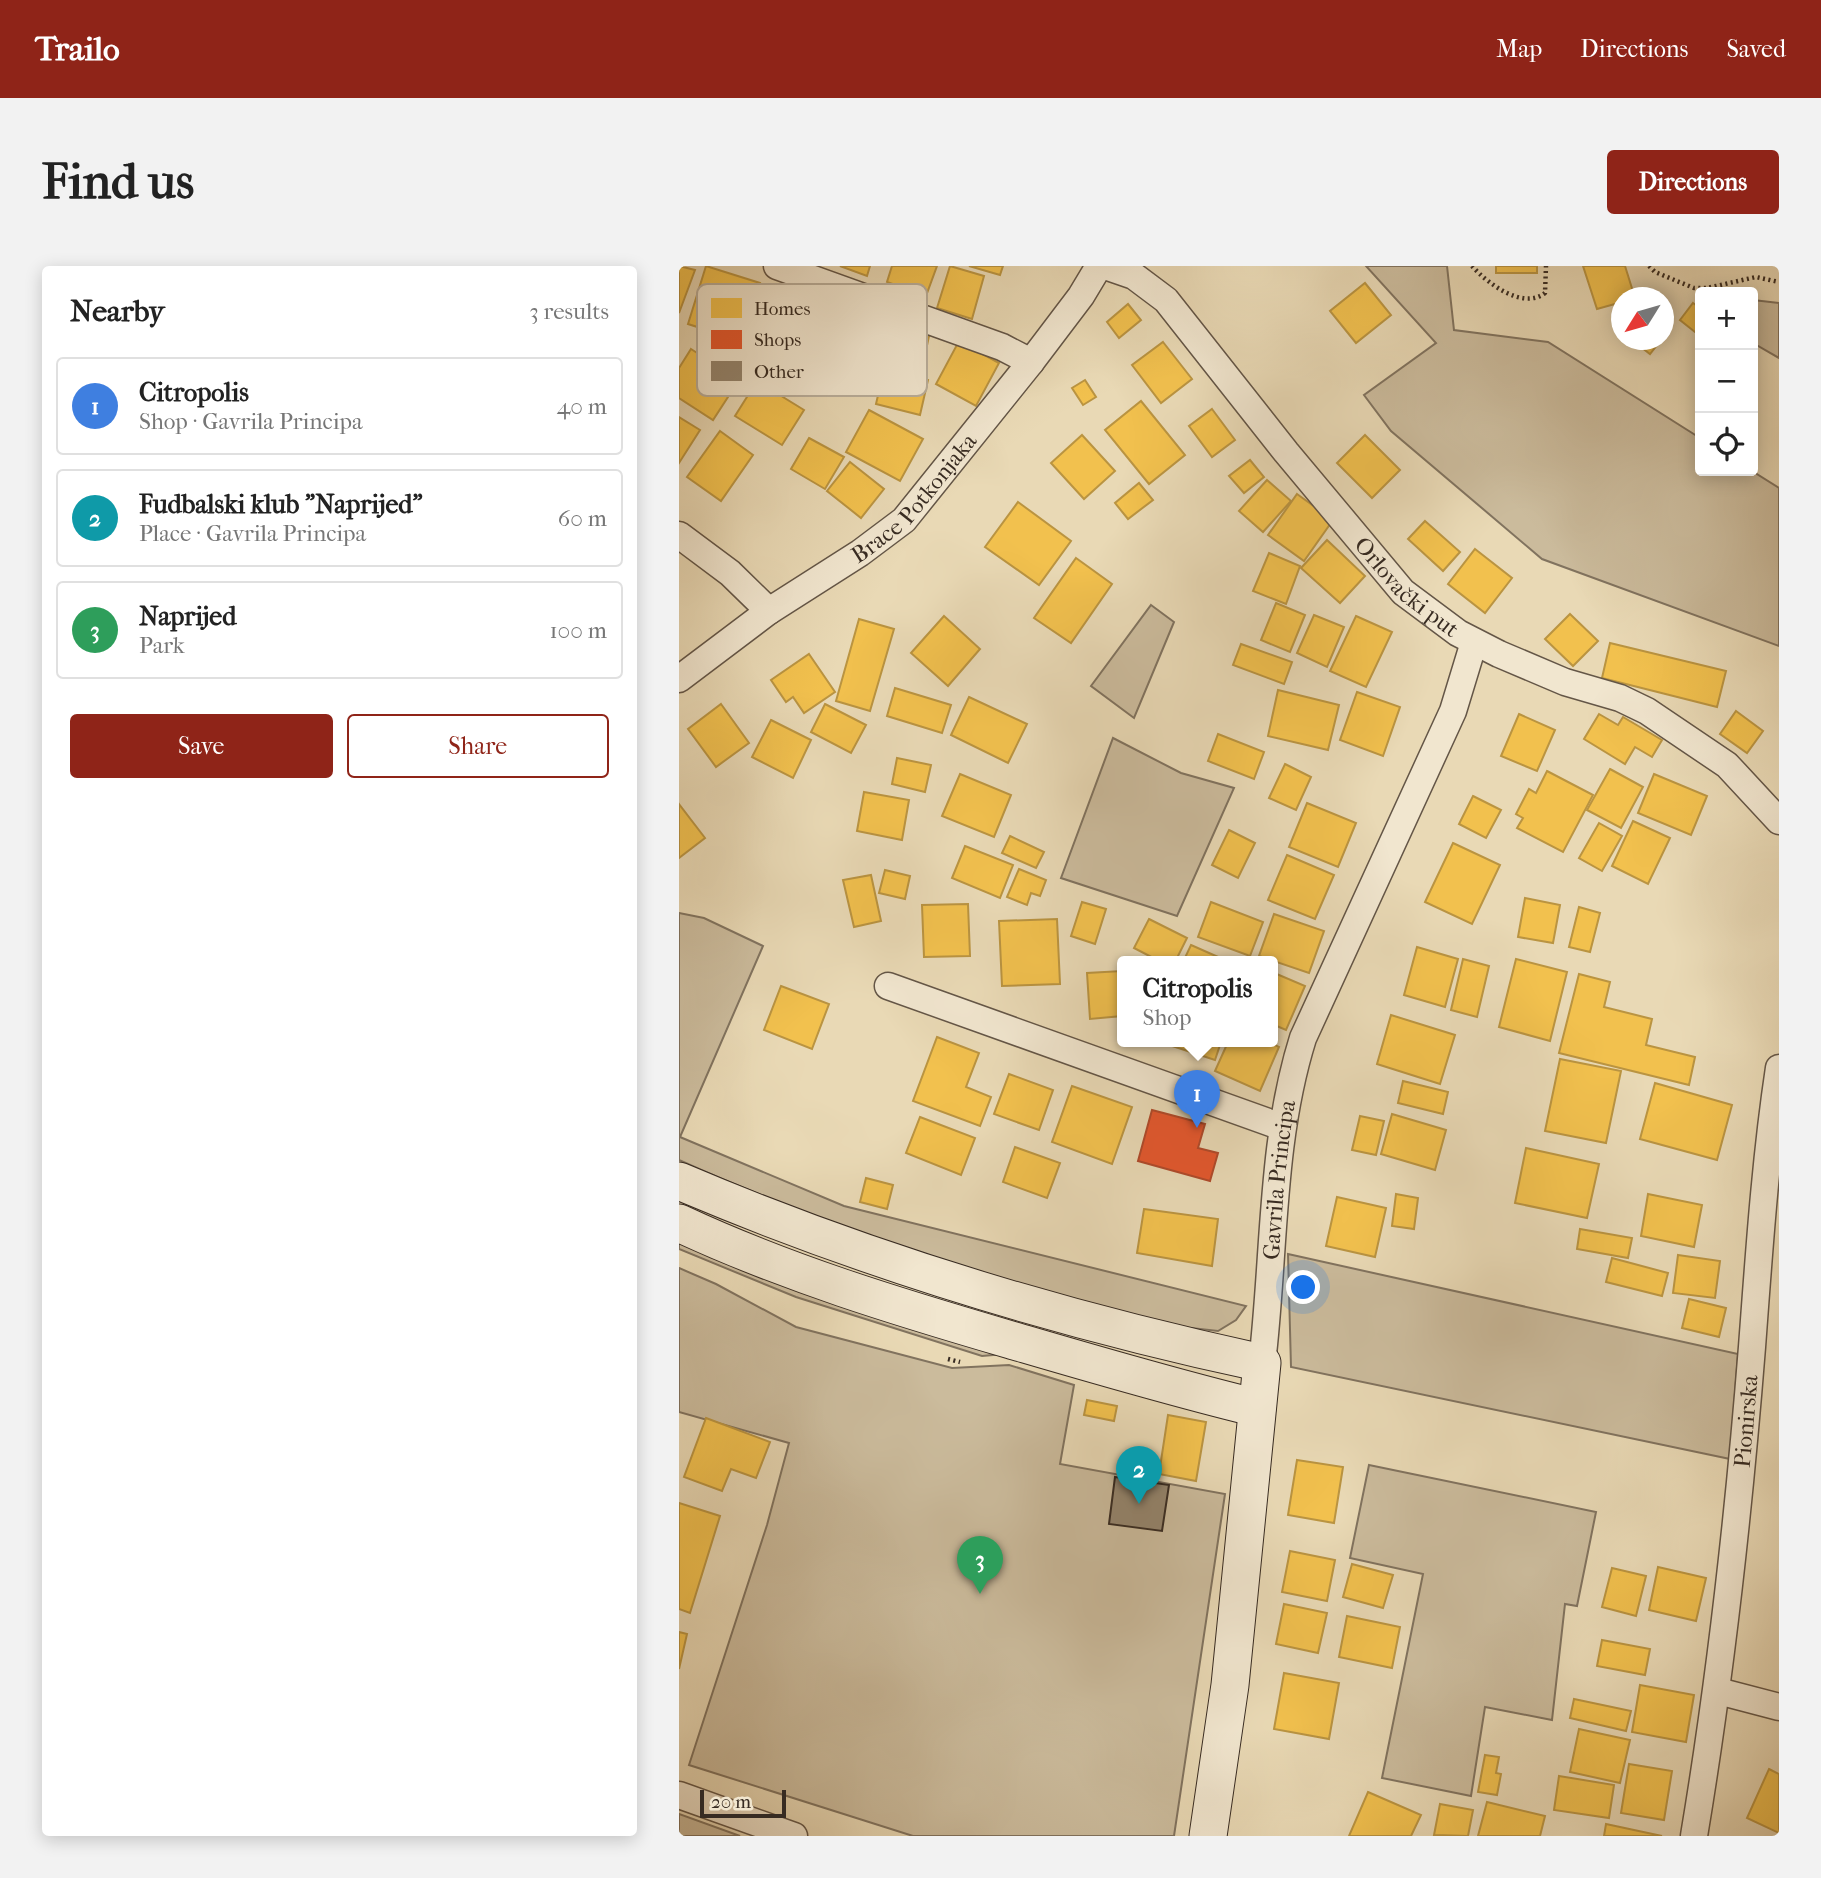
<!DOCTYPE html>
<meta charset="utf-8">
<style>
:root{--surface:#fff;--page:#f2f2f2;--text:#222;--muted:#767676;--line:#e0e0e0;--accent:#8f2418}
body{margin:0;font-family:"IM FELL French Canon",serif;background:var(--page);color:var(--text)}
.controls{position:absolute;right:21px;top:21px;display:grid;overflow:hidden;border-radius:7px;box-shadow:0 4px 18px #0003}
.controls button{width:63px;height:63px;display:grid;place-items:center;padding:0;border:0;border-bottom:2px solid var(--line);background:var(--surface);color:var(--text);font:35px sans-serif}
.compass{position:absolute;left:932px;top:21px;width:63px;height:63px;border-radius:50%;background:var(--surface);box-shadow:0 4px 18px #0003;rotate:233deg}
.scale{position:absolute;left:21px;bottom:18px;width:86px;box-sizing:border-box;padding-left:7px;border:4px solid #372b22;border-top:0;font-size:19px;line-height:24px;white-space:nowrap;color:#372b22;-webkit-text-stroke:5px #f1e6cf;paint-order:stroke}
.you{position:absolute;left:625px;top:1022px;width:24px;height:24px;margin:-18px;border:5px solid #fff;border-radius:50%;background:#1a73e8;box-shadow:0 0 0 10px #1a73e833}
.badge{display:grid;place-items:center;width:46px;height:46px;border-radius:50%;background:var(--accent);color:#fff;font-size:23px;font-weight:700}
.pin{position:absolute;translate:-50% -58px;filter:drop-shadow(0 2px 4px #0008)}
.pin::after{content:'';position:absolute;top:37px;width:24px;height:21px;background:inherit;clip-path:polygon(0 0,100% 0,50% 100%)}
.popup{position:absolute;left:438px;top:690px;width:161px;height:91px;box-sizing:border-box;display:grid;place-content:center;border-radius:7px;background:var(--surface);filter:drop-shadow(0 2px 5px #0005);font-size:23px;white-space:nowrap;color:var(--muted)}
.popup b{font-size:26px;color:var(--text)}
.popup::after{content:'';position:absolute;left:50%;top:100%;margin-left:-14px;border:14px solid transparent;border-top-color:var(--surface)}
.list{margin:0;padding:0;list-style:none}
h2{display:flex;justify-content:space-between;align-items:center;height:91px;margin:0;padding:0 28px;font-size:30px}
h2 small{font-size:23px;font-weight:400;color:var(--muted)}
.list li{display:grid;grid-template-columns:46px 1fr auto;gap:21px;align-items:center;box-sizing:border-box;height:98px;margin:0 14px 14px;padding:0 14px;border:2px solid var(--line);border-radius:7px}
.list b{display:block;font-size:26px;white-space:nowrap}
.list p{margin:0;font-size:23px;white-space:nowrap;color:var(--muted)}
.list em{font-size:23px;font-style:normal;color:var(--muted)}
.actions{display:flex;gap:14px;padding:21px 28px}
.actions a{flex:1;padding:16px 0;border:2px solid var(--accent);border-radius:7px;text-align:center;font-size:24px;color:var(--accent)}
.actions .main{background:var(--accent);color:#fff}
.icon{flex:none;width:38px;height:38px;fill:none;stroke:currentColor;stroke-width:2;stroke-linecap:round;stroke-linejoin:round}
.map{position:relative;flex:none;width:1100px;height:1570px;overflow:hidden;border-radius:7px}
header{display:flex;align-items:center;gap:42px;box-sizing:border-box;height:98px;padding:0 35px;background:var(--accent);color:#fff}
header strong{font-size:33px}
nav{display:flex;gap:38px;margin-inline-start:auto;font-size:24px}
.intro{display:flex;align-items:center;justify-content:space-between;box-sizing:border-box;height:168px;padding:0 42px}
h1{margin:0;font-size:49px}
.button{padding:18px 32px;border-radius:7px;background:var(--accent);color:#fff;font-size:24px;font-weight:700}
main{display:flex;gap:42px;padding:0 42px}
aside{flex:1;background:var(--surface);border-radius:7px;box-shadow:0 4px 18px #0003}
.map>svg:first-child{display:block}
.green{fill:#cbbb9c;stroke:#81735f;stroke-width:2}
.homes{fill:#f2c14e;stroke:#ba9441;stroke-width:2}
.shops{fill:#e4572e;stroke:#b04a2a;stroke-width:2}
.building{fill:#94856e;stroke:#372b22;stroke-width:2}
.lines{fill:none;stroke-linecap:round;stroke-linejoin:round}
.street-casing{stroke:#645647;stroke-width:29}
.secondary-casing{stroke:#372b22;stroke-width:39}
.path{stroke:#372b22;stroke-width:4.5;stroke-dasharray:2 3.5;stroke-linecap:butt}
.street{stroke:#f1e6cf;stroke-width:26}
.secondary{stroke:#f1e6cf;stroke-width:37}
.labels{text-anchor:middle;stroke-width:7;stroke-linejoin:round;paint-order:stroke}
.street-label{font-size:23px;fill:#372b22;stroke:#f1e6cf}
.key{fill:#f1e6cf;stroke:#b9ae9b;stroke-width:2}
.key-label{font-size:19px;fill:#372b22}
</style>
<header>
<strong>Trailo</strong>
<nav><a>Map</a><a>Directions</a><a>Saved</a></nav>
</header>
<div class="intro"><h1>Find us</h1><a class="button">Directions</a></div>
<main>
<aside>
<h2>Nearby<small>3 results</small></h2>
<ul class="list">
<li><span class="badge" style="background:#3f7fe0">1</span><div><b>Citropolis</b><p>Shop · Gavrila Principa</p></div><em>40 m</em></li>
<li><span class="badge" style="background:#0f9aa8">2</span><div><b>Fudbalski klub &quot;Naprijed&quot;</b><p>Place · Gavrila Principa</p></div><em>60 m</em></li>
<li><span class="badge" style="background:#2e9e5b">3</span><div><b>Naprijed</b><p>Park</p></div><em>100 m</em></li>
</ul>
<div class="actions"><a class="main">Save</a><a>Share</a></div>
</aside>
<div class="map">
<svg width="1100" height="1570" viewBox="0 0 1100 1570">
<rect width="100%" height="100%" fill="#e9d9b5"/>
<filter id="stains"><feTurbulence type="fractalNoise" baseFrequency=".00286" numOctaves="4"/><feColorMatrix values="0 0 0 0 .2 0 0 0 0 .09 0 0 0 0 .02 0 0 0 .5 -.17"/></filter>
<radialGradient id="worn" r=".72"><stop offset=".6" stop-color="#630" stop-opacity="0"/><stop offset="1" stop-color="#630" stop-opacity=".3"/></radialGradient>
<g class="green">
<path d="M687 0H768L775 64 869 76 1021 172V205H1073L1100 222V380L863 293 712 165 685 129 757 77Z"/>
<path d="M1074 34 1100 37V92L1074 77Z"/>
<path d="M472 339 495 356 455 452 412 420Z"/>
<path d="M434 472 502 507 555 522 498 650 382 612Z"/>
<path d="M0 647 25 652 84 680 1 871 165 940 567 1040 557 1054 539 1065 513 1062 512 1068C338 1018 165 969 0 894Z"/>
<path d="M0 974 326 1088 303 1090 117 1031 0 983Z"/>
<path d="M609 988 1059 1088 1051 1193 612 1101Z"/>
<path d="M0 1002 37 1018 117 1061 273 1102 330 1099 395 1119 381 1198 546 1228 495 1570H234L10 1499 88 1259 110 1177 0 1146Z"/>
<path d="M690 1199 917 1246 898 1340 886 1338 873 1454 806 1441 792 1530 703 1512 744 1308 671 1292Z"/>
<path d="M0 1548 61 1570H0Z"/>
</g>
<g class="homes">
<path d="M0 0 16 4 0 47Z"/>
<path d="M27 0 81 17 62 75 9 58Z"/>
<path d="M161 0H191L188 10Z"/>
<path d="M213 0H258L247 30 208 16Z"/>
<path d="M271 0 305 10 293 53 258 42Z"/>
<path d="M290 0H324L321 9Z"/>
<rect x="817" y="0" width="41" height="7"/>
<path d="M904 0H946L956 32H943V36L918 43Z"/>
<path d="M686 17 712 49 677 77 651 45Z"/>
<path d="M137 31 188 48 176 85 125 68Z"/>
<path d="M1014 37 1021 42V70L1001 54Z"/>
<path d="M449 38 462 54 440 72 428 56Z"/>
<path d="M90 59 140 76 129 112 79 96Z"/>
<path d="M209 60 250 70 242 108 200 98Z"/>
<path d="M953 74H982L971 88Z"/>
<path d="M280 75 320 97 297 140 257 118Z"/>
<path d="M484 76 513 113 482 137 453 99Z"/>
<path d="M12 83 60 114 34 154 0 132V102Z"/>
<path d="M205 103 249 114 241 149 197 138Z"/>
<path d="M406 114 417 131 404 139 393 122Z"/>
<path d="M78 115 125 144 103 179 56 150Z"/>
<path d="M462 135 506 189 470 218 426 164Z"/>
<path d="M533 143 556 174 533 191 510 160Z"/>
<path d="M190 144 244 173 221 215 167 186Z"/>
<path d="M0 151 21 164 0 197Z"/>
<path d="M41 165 74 189 42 235 8 211Z"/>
<path d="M403 169 436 205 405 233 372 197Z"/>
<path d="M686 169 721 204 693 232 658 197Z"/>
<path d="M130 172 165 191 146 223 112 203Z"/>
<path d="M571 194 585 211 565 227 550 210Z"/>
<path d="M171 196 205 223 182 252 148 225Z"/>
<path d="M588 214 612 235 584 266 560 245Z"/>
<path d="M460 217 474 234 449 253 436 237Z"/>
<path d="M618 228 654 254 625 295 589 269Z"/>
<path d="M339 236 392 275 360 319 306 281Z"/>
<path d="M746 255 781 286 764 305 729 273Z"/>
<path d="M648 274 686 310 661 337 622 302Z"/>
<path d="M796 283 833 312 806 347 769 318Z"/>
<path d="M590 287 621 300 607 338 574 325Z"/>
<path d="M397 292 433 318 392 377 355 352Z"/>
<path d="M597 337 626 349 611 386 582 374Z"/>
<path d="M891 348 919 375 894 400 866 373Z"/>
<path d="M635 349 665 361 648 401 618 387Z"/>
<path d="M265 350 301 383 269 420 232 387Z"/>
<path d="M677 350 713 366 687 421 651 405Z"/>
<path d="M180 353 215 363 191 445 157 435Z"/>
<path d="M931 377 1047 405 1038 441 923 412Z"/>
<path d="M562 378 613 396 605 418 554 399Z"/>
<path d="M130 388 156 426 125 447 114 431 107 436 92 414Z"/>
<path d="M216 422 272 439 263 467 208 450Z"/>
<path d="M599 424 660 439 649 484 589 470Z"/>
<path d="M678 426 721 441 704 490 661 474Z"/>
<path d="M290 431 348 458 329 497 272 469Z"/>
<path d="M42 438 70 477 37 501 9 463Z"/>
<path d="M146 438 187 459 172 487 132 466Z"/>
<path d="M1057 445 1084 465 1068 487 1041 468Z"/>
<path d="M840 448 876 464 858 505 822 490Z"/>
<path d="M920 448 939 459 944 451 983 474 973 491 956 481 946 498 905 473Z"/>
<path d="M92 454 132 474 114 512 73 491Z"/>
<path d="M539 468 585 486 575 513 529 495Z"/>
<path d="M218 492 252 499 246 526 213 518Z"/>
<path d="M606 498 632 511 617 544 590 532Z"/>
<path d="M931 503 964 521 942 562 908 544Z"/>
<path d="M868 505 914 529 884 586 838 562 844 552 837 548 850 523 857 527Z"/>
<path d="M281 508 332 529 315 571 263 550Z"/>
<path d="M975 508 1028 530 1012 569 959 547Z"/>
<path d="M185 526 230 534 223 574 178 565Z"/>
<path d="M794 530 822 544 807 572 780 558Z"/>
<path d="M628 537 677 557 659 601 610 581Z"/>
<path d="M0 538 26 572 0 592Z"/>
<path d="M954 555 991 572 969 618 933 600Z"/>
<path d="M920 557 943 570 923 605 900 592Z"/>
<path d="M550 564 576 577 559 612 533 599Z"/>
<path d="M331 570 365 586 357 602 323 587Z"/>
<path d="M774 577 821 599 793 658 746 636Z"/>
<path d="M286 580 334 599 321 632 273 612Z"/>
<path d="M608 589 655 609 636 653 589 634Z"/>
<path d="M340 603 367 614 361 630 352 627 348 639 328 631Z"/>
<path d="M206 604 231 610 226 633 200 627Z"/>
<path d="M192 609 202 655 175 661 164 614Z"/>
<path d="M846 632 881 639 874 677 839 671Z"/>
<path d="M403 636 427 643 416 678 392 670Z"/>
<path d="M532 636 584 656 571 690 519 671Z"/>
<path d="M289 638 291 690 245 691 243 639Z"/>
<path d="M900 641 921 647 911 686 890 681Z"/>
<path d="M595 648 645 665 630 707 580 690Z"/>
<path d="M378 653 381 718 323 720 320 655Z"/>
<path d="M470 653 508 672 496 696H482L455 682Z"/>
<path d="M512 679 546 694 545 696H504Z"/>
<path d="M738 681 779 693 766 741 725 729Z"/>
<path d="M784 693 810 700 798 751 772 744Z"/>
<path d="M837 693 888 706 871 775 820 761Z"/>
<path d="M443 705V750L411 753 408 707Z"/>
<path d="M593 706 626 720 607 764 593 758Z"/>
<path d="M900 708 931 716 925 741 973 753 967 779 1016 791 1010 819 880 787Z"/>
<path d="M102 720 150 738 133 783 85 764Z"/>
<path d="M712 749 776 769 761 818 698 798Z"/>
<path d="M258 771 300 787 287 821 312 831 301 860 234 835Z"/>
<path d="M481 776H542L536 794Z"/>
<path d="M549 776H590L600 781 581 825 536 805Z"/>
<path d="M881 793 942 805 927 877 866 865Z"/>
<path d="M330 808 374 824 360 864 315 848Z"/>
<path d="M724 815 769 826 764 848 719 837Z"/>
<path d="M976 817 1053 839 1038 894 961 873Z"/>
<path d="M393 820 453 841 433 898 373 876Z"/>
<path d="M713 848 767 864 756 904 702 888Z"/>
<path d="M681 850 705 855 697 889 673 884Z"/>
<path d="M241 851 296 872 282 909 227 887Z"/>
<path d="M336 881 381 897 368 932 324 916Z"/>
<path d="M847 882 920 898 908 952 836 937Z"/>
<path d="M187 912 214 919 208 943 181 936Z"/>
<path d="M717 928 739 932 735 963 713 960Z"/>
<path d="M969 928 1023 939 1015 981 962 970Z"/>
<path d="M658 931 707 942 696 991 647 980Z"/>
<path d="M465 943 539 953 533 1000 458 987Z"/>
<path d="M901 963 953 972 949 992 898 983Z"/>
<path d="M999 989 1041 995 1036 1032 994 1027Z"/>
<path d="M933 992 989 1007 983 1030 927 1016Z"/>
<path d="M1010 1033 1047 1042 1040 1071 1003 1062Z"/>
<path d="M408 1134 438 1140 435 1155 405 1149Z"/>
<path d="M489 1149 527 1156 517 1215 480 1208Z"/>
<path d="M27 1152 91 1176 77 1212 52 1203 43 1225 5 1211Z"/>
<path d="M618 1194 664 1201 655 1257 609 1249Z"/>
<path d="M0 1237 41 1250 11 1347 0 1343Z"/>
<path d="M611 1285 656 1294 648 1335 603 1326Z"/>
<path d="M673 1298 714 1309 704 1342 664 1331Z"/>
<path d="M979 1301 1027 1312 1017 1355 970 1344Z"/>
<path d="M933 1302 967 1310 957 1350 923 1341Z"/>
<path d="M605 1338 648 1347 639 1387 597 1378Z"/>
<path d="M668 1350 721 1361 713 1402 660 1391Z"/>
<path d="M0 1366 8 1368 0 1403Z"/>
<path d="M923 1374 971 1383 966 1409 918 1400Z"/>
<path d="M605 1407 660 1417 650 1473 595 1463Z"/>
<path d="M961 1419 1015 1429 1007 1476 953 1466Z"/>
<path d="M895 1433 952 1445 947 1465 891 1452Z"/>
<path d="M900 1463 951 1474 941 1517 891 1506Z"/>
<path d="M806 1489 820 1491 817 1507 822 1508 818 1529 799 1526Z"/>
<path d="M950 1498 993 1505 985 1554 942 1547Z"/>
<path d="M1090 1503 1100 1508V1567L1068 1552Z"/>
<path d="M880 1510 935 1519 930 1552 875 1544Z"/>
<path d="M689 1526 742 1549 732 1570H670Z"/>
<path d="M808 1536 866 1550 861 1570H799Z"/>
<path d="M761 1538 794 1544 789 1570 755 1569Z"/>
<path d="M927 1558 983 1570H925Z"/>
</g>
<path class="shops" d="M473 844 526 858 519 882 539 887 531 915 459 895Z"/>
<path class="building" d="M436 1211 490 1219 483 1265 430 1258Z"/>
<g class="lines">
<g class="street-casing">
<g id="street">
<path d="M98 0 323 81 352 96"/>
<path id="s1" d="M426 0 455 10 487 34 607 186 724 326 779 367 820 388 886 416 941 432 968 445 1048 499 1100 555"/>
<path d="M0 269 51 307 90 345"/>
<path id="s2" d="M0 413 90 345 181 287 225 254 352 96 402 30 420 0"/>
<path d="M209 720 603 861"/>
<path id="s3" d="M583 1097C596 989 591 877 624 772L774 445 795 376"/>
<path d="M1039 1425 1100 1441"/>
<path d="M0 1529 115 1570"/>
<path id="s4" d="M1015 1570C1042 1408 1060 1245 1073 1081 1080 988 1086 895 1100 802"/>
</g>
</g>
<g class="secondary-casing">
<g id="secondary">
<path d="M0 915C188 995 383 1054 583 1097L551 1419 529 1570"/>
<path d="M0 957C107 1007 219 1041 332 1074 414 1098 495 1122 578 1142"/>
</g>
</g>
<g class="path">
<path d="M793 0C809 18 844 44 866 27L867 0"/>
<path d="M970 0 976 6 1015 22H1028L1077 11 1100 16"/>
<path d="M269 1093 281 1096"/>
</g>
<use href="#street" class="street"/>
<use href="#secondary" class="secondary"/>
</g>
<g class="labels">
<g class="street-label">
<text dy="8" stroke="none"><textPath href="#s2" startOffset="298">Brace Potkonjaka</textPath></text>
<text dy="8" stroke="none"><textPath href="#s1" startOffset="446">Orlovački put</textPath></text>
<text dy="8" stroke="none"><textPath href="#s3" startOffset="184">Gavrila Principa</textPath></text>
<text dy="8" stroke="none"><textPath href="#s4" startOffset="418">Pionirska</textPath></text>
</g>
</g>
<rect x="18" y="18" width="230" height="112" rx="10" class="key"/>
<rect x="32" y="32" width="31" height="20" fill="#f2c14e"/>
<rect x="32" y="64" width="31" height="19" fill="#e4572e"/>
<rect x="32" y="95" width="31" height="20" fill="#94856e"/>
<g class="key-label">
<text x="75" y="49">Homes</text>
<text x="75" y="80">Shops</text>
<text x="75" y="112">Other</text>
</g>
<rect width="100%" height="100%" filter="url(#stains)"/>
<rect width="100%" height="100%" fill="url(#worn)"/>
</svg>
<div class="controls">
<button>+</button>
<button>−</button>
<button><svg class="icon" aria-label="locate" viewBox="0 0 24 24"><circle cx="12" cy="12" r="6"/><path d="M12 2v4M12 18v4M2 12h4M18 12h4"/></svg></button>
</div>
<svg class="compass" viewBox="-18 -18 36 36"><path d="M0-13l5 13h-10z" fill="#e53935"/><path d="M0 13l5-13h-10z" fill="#767676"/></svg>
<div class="scale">20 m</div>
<div class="you"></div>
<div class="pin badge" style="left:518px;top:862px;background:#3f7fe0">1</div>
<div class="popup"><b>Citropolis</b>Shop</div>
<div class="pin badge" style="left:460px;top:1238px;background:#0f9aa8">2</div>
<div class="pin badge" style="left:301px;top:1328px;background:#2e9e5b">3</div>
</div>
</main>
